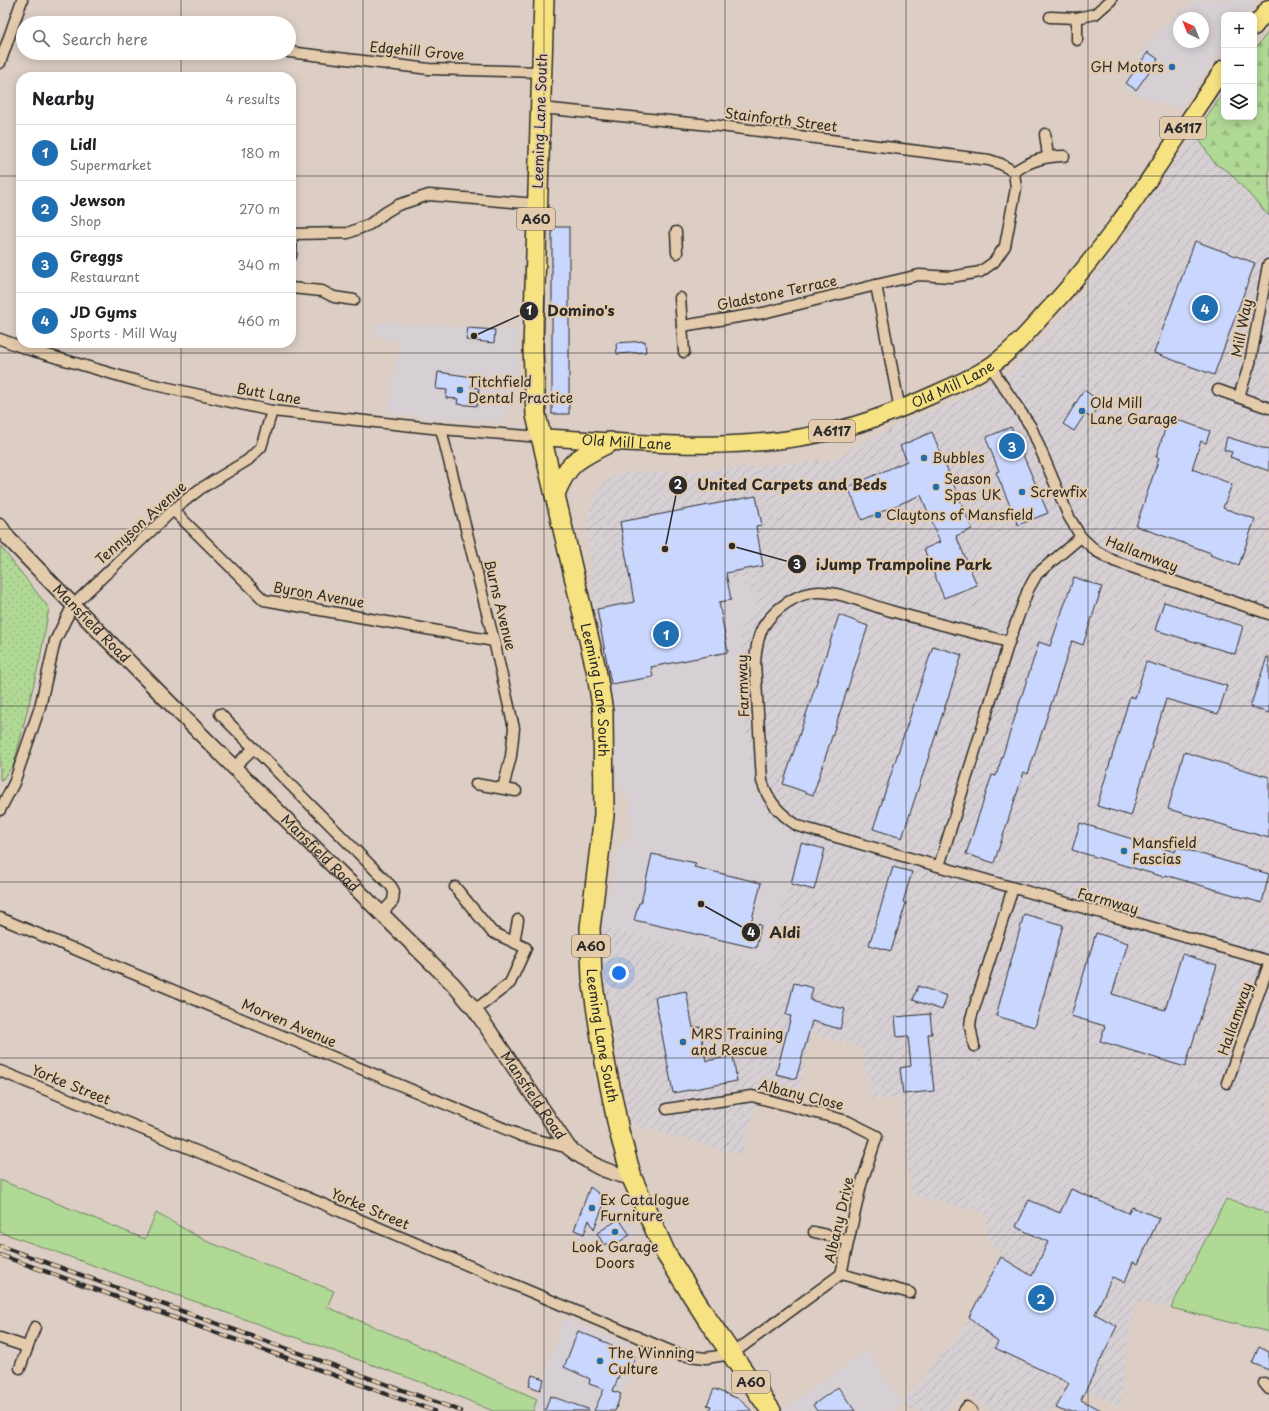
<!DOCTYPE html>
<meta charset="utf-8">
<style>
:root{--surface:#fff;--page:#f2f2f2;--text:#202124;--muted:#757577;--line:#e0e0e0;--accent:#1f6fb2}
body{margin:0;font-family:"Playpen Sans",sans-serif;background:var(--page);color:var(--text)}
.controls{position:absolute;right:12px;top:12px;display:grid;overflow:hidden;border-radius:8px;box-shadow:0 2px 10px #0003}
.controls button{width:36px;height:36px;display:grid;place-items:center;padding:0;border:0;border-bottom:1px solid var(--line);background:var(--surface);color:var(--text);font:20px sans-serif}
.compass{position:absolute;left:1173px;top:12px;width:36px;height:36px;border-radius:50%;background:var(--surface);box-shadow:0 2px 10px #0003;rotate:317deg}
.you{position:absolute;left:619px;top:973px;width:14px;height:14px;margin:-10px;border:3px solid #fff;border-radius:50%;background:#1a73e8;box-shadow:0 0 0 6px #1a73e833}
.badge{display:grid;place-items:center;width:26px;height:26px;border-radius:50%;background:var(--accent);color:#fff;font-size:13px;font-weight:700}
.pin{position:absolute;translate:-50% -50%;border:2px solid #fff;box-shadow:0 1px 4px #0006}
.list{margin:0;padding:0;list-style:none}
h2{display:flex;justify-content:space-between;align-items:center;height:52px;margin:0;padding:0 16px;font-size:17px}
h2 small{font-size:13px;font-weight:400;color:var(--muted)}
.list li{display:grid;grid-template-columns:26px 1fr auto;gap:12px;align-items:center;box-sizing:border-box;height:56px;padding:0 16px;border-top:1px solid var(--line)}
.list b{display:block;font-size:15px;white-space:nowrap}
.list p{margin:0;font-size:13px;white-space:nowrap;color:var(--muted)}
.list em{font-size:13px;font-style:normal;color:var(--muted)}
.icon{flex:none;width:22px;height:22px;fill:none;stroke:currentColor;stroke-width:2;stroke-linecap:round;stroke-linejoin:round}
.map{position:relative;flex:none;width:1269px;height:1411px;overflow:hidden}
.search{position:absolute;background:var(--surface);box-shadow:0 2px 10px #0003;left:16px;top:16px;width:280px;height:44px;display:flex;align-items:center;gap:10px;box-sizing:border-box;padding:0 14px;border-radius:22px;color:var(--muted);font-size:15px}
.panel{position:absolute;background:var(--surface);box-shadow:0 2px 10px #0003;left:16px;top:72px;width:280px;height:276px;border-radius:16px}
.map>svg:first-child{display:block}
.built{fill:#d6d0d5;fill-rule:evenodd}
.industrial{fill:url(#industrial-furrows)}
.grass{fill:#b0d996;stroke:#6e8260}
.forest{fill:url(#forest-firs);stroke:#6e8260}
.park{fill:url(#park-dots);stroke:#6e8260}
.building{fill:#c9d6fd;stroke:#2b2b2b}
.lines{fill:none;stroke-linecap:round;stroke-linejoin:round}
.street-casing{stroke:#2b2b2b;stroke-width:13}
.secondary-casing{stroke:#2b2b2b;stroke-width:17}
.primary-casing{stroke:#2b2b2b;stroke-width:19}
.highway-casing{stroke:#2b2b2b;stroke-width:22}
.street{stroke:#e4cbac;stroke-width:10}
.secondary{stroke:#e4cbac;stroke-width:14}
.primary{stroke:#f7e281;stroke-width:16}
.highway{stroke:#f7e281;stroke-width:19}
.rail-casing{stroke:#2b2b2b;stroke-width:4.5}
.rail{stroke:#e4cbac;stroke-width:3;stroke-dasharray:9;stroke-linecap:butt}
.grid{fill:none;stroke:#2b2b2b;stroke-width:1;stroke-opacity:0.55}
.poi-dot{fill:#1f6fb2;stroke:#e4cbac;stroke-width:1.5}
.labels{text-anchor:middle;stroke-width:4;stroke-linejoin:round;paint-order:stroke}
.shield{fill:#e4cbac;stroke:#625b52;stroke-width:1}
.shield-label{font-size:13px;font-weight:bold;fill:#2b2b2b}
.street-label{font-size:14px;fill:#2b2b2b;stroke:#e4cbac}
.poi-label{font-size:14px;fill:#2b2b2b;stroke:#e4cbac;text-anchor:start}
.leader{fill:none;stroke:#2b2b2b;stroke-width:1.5}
.callout-dot{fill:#2b2b2b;stroke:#e4cbac;stroke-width:1.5}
.mark-label{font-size:12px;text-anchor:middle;font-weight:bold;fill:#fff}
.callout-label{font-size:15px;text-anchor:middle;font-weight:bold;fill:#2b2b2b;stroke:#e4cbac;stroke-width:4;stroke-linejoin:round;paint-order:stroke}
</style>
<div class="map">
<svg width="1269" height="1411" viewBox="0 0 1269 1411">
<defs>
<pattern id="industrial-furrows" width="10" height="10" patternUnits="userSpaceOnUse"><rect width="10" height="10" fill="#d6d0d5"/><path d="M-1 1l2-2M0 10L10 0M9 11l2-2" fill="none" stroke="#b8b3b7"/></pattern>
<pattern id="forest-firs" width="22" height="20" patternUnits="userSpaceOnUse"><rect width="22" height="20" fill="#b0d996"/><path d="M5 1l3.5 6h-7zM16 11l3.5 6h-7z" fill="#98ba81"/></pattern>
<pattern id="park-dots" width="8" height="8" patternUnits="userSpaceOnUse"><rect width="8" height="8" fill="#b0d996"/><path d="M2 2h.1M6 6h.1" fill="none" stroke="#98ba81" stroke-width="1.8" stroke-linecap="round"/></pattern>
</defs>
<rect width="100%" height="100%" fill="#dccec4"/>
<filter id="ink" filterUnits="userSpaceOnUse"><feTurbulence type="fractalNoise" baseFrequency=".025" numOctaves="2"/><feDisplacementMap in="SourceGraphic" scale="8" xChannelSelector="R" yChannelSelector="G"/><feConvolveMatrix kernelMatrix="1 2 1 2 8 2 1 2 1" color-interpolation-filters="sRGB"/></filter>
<g filter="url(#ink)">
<g class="built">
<path d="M1194 0H1253L1257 3 1247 15H1224V46L1179 110 1121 88 1150 40ZM1179 18H1203V42H1179Z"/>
<path d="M375 322 517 330V390L500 421 447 420 388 413 401 340 375 337Z"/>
<path d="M624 472H688L836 489 741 628V650L739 658 763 806 787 833 800 841 767 965 602 927 620 843 626 844 630 833V798L624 795 618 784 616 737 593 603 587 521 593 498 607 480Z"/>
<path d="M591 1183 618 1209 638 1235 596 1259 589 1254 593 1245 573 1233Z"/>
<path d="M564 1319 638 1349 615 1411H533Z"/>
<path d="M867 1351 902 1402 895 1411H780Z"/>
</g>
<path class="industrial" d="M1195 133 1215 164 1229 172 1269 216V1332L1135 1300 1122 1377 1121 1407 1066 1381 1054 1411 987 1410 965 1391 947 1411H913L902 1402 961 1333 1003 1254 989 1242 985 1213 911 1194 902 1099H871L861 1047 812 1033 798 1096 761 1088 741 1155 630 1124 617 1042 602 976V927L767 964 800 841 787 833 763 806 755 785 749 754 739 658 741 650V628L761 596 727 576 593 603 587 521 593 498 607 480 624 472H688L831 460 901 423 948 404 1016 369 1022 359 1065 315 1120 244Z"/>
<g class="grass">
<path d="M0 1180 145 1239 156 1213 206 1241 334 1291 327 1307 408 1341 537 1399 533 1411H493L443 1390 0 1232Z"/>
<path d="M1226 1199 1269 1213V1332L1171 1308Z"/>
</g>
<path class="forest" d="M1269 31V216L1229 172 1215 164 1195 133 1224 92V117H1254V50Z"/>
<path class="park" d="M0 546 49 608 40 659 14 764 2 780H0Z"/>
<g class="building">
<path d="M1148 52 1158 59 1136 90 1126 83Z"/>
<rect x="552" y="227" width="17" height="187"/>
<path d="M1195 241 1255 263 1214 375 1154 353Z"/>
<path d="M468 328 495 330 494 343 466 340Z"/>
<path d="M645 341 646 352 617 354 616 343Z"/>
<path d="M438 372 473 377 471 387 479 388 477 406 457 404 458 399 446 398 447 390 436 389Z"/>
<path d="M1084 390 1102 403 1091 418 1085 414 1074 431 1063 424Z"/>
<path d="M1169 417 1210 431 1206 443 1201 441 1192 469 1232 484 1223 508 1255 519 1239 565 1210 555 1211 553 1136 526 1159 458 1156 457Z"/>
<path d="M1011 427 1048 513 1018 525 996 472 999 471 987 441V437Z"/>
<path d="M932 432 972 529 956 536 977 585 944 598 924 549 940 542 921 495 862 520 848 487 907 461 900 446Z"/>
<path d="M1227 437 1269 450V471L1230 457 1232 452 1224 450Z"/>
<path d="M756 496 762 525 756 526 763 566 726 573 731 600 719 602 728 652 651 667 653 677 611 684 597 609 634 602 620 522Z"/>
<path d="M1074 577 1102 587 1083 645 1072 641 1028 774 1024 772 994 863 966 854 992 775 996 776 1039 642 1050 646Z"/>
<path d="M1164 602 1243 626 1235 654 1155 630Z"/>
<path d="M839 615 868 626 813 795 783 784Z"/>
<path d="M933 646 962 655 902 838 873 829Z"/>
<path d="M1267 657H1269V713L1250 707Z"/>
<path d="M1146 662 1227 686 1218 714 1166 699 1131 816 1097 806 1130 696 1135 698Z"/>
<path d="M1184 752 1269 777V838L1168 809Z"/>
<path d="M1080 823 1175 852 1177 847 1269 874 1262 903 1165 875 1164 877 1072 850Z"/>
<path d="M801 843 825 849 814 890 791 884Z"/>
<path d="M652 854 696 863 694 867 761 883 751 923 761 925 756 948 634 920 639 903H641Z"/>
<path d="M893 867 912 872 903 902 906 903 891 951 869 945Z"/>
<path d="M1024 914 1063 925 1035 1027 996 1016Z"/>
<path d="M1096 933 1128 943 1112 994 1165 1010 1182 954 1217 965 1185 1067 1100 1041 1105 1026 1071 1016Z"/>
<path d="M794 983 813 988 810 1000 845 1009 840 1029 812 1021 796 1079 776 1074 791 1016 786 1015Z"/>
<path d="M918 986 947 996 942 1010 913 1000Z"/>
<path d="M686 991 693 1028 700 1027 706 1061 733 1056 737 1081 673 1093 655 997Z"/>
<path d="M930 1014 932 1034H928L934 1091 903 1094 900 1068 911 1066 908 1036 897 1037 895 1017Z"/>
<path d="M590 1187 606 1199 594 1229 589 1220 584 1234 574 1230Z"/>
<path d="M1071 1189 1128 1213 1132 1207 1159 1218 1138 1264 1133 1262 1125 1282 1112 1277 1095 1314 1117 1326 1081 1400 1103 1411H1063L1056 1408 1069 1383 995 1348 998 1342 969 1317 1001 1257 1032 1276 1048 1242 1016 1227 1029 1200 1060 1213Z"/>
<path d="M619 1219 630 1235 611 1247 607 1243 604 1245 597 1233Z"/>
<path d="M578 1331 612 1345 611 1348 635 1356 630 1372 621 1370 613 1391 621 1394 615 1411H594L604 1389 589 1384 590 1379 564 1367Z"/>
<path d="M1259 1347 1269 1352V1370L1252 1363Z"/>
<path d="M532 1375 544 1379 540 1390 529 1386Z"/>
<path d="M838 1387 855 1411H817L813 1405Z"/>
<path d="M714 1389 739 1399 752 1411H709L711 1406 707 1405Z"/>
<path d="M550 1396 588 1409V1411H545Z"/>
</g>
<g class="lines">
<g class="street-casing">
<g id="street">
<path d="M1050 17 1077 18"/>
<path d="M1077 40V18L1095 14 1111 0"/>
<path d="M289 52 429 69 542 72"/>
<path d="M0 63 22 0"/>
<path d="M541 108 720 126 989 160 1001 164 1014 172"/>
<path d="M1045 134 1048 156"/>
<path d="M1014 172C1029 161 1045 156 1064 156"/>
<path d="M676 232 677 253"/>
<path d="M291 234 348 233 370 224 386 212 398 205 429 195 537 204"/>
<path d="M291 256 292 234"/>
<path d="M291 288 322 291 334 297 354 300"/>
<path d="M680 298 684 352"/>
<path d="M682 326 763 313 876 285"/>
<path d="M0 339 27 349 137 381 272 411 441 429 541 437"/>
<path d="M992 365 997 377 1031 427 1069 517 1081 537 1096 551 1114 561 1269 614"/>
<path d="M1218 390 1269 408"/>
<path d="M1239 396 1250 363 1268 265"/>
<path d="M900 410 876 285 919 275 951 277 980 272 994 262 1005 246 1016 188 1014 172"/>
<path d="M441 429 494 641 514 728 511 756 503 788"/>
<path d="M173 510 264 600 494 641"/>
<path d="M1081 537 1037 574 1028 590 1009 642C970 632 930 622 891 611 868 605 845 593 821 592 798 591 774 609 763 627 757 638 756 651 755 662L762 781C769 803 780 814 798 826L1269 961"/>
<path d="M220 714 391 886 394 891 393 901 381 914"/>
<path d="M234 767 254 748"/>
<path d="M476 784 516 791"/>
<path d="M0 810 14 783 40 707 55 641 73 605 173 510 200 489 248 460 261 447 272 411"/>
<path d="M939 866 1009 642"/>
<path d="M455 887 492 932 526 948 510 983 475 1010"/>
<path d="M0 918 522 1136 569 1148"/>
<path d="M514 942 518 920"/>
<path d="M974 1046 970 1026 971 1018 1013 888"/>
<path d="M0 1071 240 1169 680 1355 706 1358 732 1354 841 1274 861 1185 877 1136 847 1121 752 1096 667 1109"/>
<path d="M1227 1083 1269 964"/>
<path d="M814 1232 847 1240"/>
<path d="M841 1274 910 1293"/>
<path d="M0 1338 27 1347"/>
<path d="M20 1368 35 1327"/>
<path d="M1264 1383 1269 1389"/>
<path d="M964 1411 967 1407 972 1411"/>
</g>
</g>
<g class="secondary-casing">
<g id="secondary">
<path id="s1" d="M0 526 8 538C154 689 303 837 453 984L475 1010 569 1148C593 1166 603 1171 632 1178"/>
</g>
</g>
<g class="primary-casing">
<g id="primary">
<path d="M1254 27 1269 8"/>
<path id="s2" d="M541 437C637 443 742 454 837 430 868 422 899 410 928 397 950 387 973 378 993 364 1013 350 1030 330 1047 311 1116 238 1167 150 1224 68"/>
</g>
</g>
<g class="highway-casing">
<g id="highway">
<path id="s3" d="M544 0 533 349 536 415 596 669 603 712 604 815 590 928 592 978 598 1019 605 1062 619 1131 632 1178 666 1254 708 1320 771 1411"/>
<path d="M555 494C568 461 579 458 610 442"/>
</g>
</g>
<use href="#street" class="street"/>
<use href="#secondary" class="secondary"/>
<use href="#primary" class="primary"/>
<use href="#highway" class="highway"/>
<g class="rail-casing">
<g id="rail">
<path d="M0 1246 461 1411"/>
<path d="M0 1255 434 1411"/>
</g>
</g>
<use href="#rail" class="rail"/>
</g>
</g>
<path class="grid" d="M181 0V23M363 0V1411M544 0V1411M725 0V1411M906 0V1411M1088 0V1411M181 53V77M0 176H21M291 176H1269M181 343V1411M0 353H1269M0 529H1269M0 706H1269M0 882H1269M0 1058H1269M0 1235H1269"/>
<g class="poi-dot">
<circle cx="1172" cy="67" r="4"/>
<circle cx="460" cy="390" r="4"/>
<circle cx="1082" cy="411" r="4"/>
<circle cx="924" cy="458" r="4"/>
<circle cx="936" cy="487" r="4"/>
<circle cx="1022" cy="492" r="4"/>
<circle cx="878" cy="515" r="4"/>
<circle cx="1124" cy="851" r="4"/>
<circle cx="683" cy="1042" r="4"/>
<circle cx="592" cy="1208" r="4"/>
<circle cx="615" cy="1232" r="4"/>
<circle cx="600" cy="1361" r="4"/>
</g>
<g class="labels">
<g class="shield">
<rect x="1160" y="117" width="46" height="22" rx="3"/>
<rect x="517" y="208" width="38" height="22" rx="3"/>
<rect x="809" y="420" width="46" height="22" rx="3"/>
<rect x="572" y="935" width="38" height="22" rx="3"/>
<rect x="732" y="1371" width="38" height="22" rx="3"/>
</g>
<g class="shield-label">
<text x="1183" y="133">A6117</text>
<text x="536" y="224">A60</text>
<text x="832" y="436">A6117</text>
<text x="591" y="951">A60</text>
<text x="751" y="1387">A60</text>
</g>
<g class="street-label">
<text transform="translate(417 51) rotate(5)" y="5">Edgehill Grove</text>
<text transform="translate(781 120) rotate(7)" y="5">Stainforth Street</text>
<text transform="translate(540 121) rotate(-88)" y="5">Leeming Lane South</text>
<text transform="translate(777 293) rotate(-12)" y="5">Gladstone Terrace</text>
<text transform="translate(1242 328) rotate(-79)" y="5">Mill Way</text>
<text dy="5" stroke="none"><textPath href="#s2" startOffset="422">Old Mill Lane</textPath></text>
<text transform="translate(269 394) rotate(10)" y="5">Butt Lane</text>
<text dy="5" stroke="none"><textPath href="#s2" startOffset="86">Old Mill Lane</textPath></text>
<text transform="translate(141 523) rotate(-42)" y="5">Tennyson Avenue</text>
<text transform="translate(1142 554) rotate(21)" y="5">Hallamway</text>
<text transform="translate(319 595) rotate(10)" y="5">Byron Avenue</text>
<text transform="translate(500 605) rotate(76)" y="5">Burns Avenue</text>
<text dy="5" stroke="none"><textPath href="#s1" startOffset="134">Mansfield Road</textPath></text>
<text transform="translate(743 686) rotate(-92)" y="5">Farmway</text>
<text dy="5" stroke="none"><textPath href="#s3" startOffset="697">Leeming Lane South</textPath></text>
<text dy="5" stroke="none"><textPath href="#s1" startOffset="458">Mansfield Road</textPath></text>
<text transform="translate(1108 901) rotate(16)" y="5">Farmway</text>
<text transform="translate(1235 1019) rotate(-71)" y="5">Hallamway</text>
<text transform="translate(289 1023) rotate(23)" y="5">Morven Avenue</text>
<text dy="5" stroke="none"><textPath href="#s3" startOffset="1045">Leeming Lane South</textPath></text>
<text transform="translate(71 1085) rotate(22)" y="5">Yorke Street</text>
<text dy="5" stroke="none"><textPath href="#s1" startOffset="782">Mansfield Road</textPath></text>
<text transform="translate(801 1095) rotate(14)" y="5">Albany Close</text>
<text transform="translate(370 1209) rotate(23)" y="5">Yorke Street</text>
<text transform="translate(839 1220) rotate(-77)" y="5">Albany Drive</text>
</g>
<g class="poi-label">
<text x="1164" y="72" text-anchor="end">GH Motors</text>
<text x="468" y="387">Titchfield<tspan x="468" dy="16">Dental Practice</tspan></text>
<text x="1090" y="408">Old Mill<tspan x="1090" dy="16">Lane Garage</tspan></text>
<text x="932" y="463">Bubbles</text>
<text x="944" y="484">Season<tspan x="944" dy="16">Spas UK</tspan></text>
<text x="1030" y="497">Screwfix</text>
<text x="886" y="520">Claytons of Mansfield</text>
<text x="1132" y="848">Mansfield<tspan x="1132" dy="16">Fascias</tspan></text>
<text x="691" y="1039">MRS Training<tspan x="691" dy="16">and Rescue</tspan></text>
<text x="600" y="1205">Ex Catalogue<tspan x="600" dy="16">Furniture</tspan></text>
<text x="615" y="1252" text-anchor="middle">Look Garage<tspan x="615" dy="16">Doors</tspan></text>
<text x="608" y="1358">The Winning<tspan x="608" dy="16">Culture</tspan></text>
</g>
</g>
<path class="leader" d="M474 336L529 311M665 549L678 485M732 546L797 564M701 904L751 932"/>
<g class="callout-dot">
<circle cx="474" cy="336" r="4"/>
<circle cx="665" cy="549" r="4"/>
<circle cx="732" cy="546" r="4"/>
<circle cx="701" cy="904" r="4"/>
<circle cx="529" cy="311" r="10"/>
<circle cx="678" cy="485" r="10"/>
<circle cx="797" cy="564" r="10"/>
<circle cx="751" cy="932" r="10"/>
</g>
<g class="mark-label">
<text x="529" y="315">1</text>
<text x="678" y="489">2</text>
<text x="797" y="569">3</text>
<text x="751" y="937">4</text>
</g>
<g class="callout-label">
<text x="581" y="316">Domino's</text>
<text x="792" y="490">United Carpets and Beds</text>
<text x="904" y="570">iJump Trampoline Park</text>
<text x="785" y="938">Aldi</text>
</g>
</svg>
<div class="controls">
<button>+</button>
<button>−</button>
<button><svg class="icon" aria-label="layers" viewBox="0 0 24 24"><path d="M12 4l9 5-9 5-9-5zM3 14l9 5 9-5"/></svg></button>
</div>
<svg class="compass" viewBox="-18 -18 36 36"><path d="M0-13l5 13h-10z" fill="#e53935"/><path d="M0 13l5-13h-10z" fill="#757577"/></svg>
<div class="you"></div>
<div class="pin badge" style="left:666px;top:634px">1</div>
<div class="pin badge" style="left:1041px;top:1298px">2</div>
<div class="pin badge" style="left:1012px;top:446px">3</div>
<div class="pin badge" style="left:1205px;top:308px">4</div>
<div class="search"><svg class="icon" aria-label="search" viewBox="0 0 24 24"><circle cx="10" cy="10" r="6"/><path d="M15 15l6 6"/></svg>Search here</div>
<section class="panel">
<h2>Nearby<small>4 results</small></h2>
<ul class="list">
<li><span class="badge">1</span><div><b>Lidl</b><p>Supermarket</p></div><em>180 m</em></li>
<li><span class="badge">2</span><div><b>Jewson</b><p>Shop</p></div><em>270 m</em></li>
<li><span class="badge">3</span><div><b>Greggs</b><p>Restaurant</p></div><em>340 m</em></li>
<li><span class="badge">4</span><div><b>JD Gyms</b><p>Sports · Mill Way</p></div><em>460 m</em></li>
</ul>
</section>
</div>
